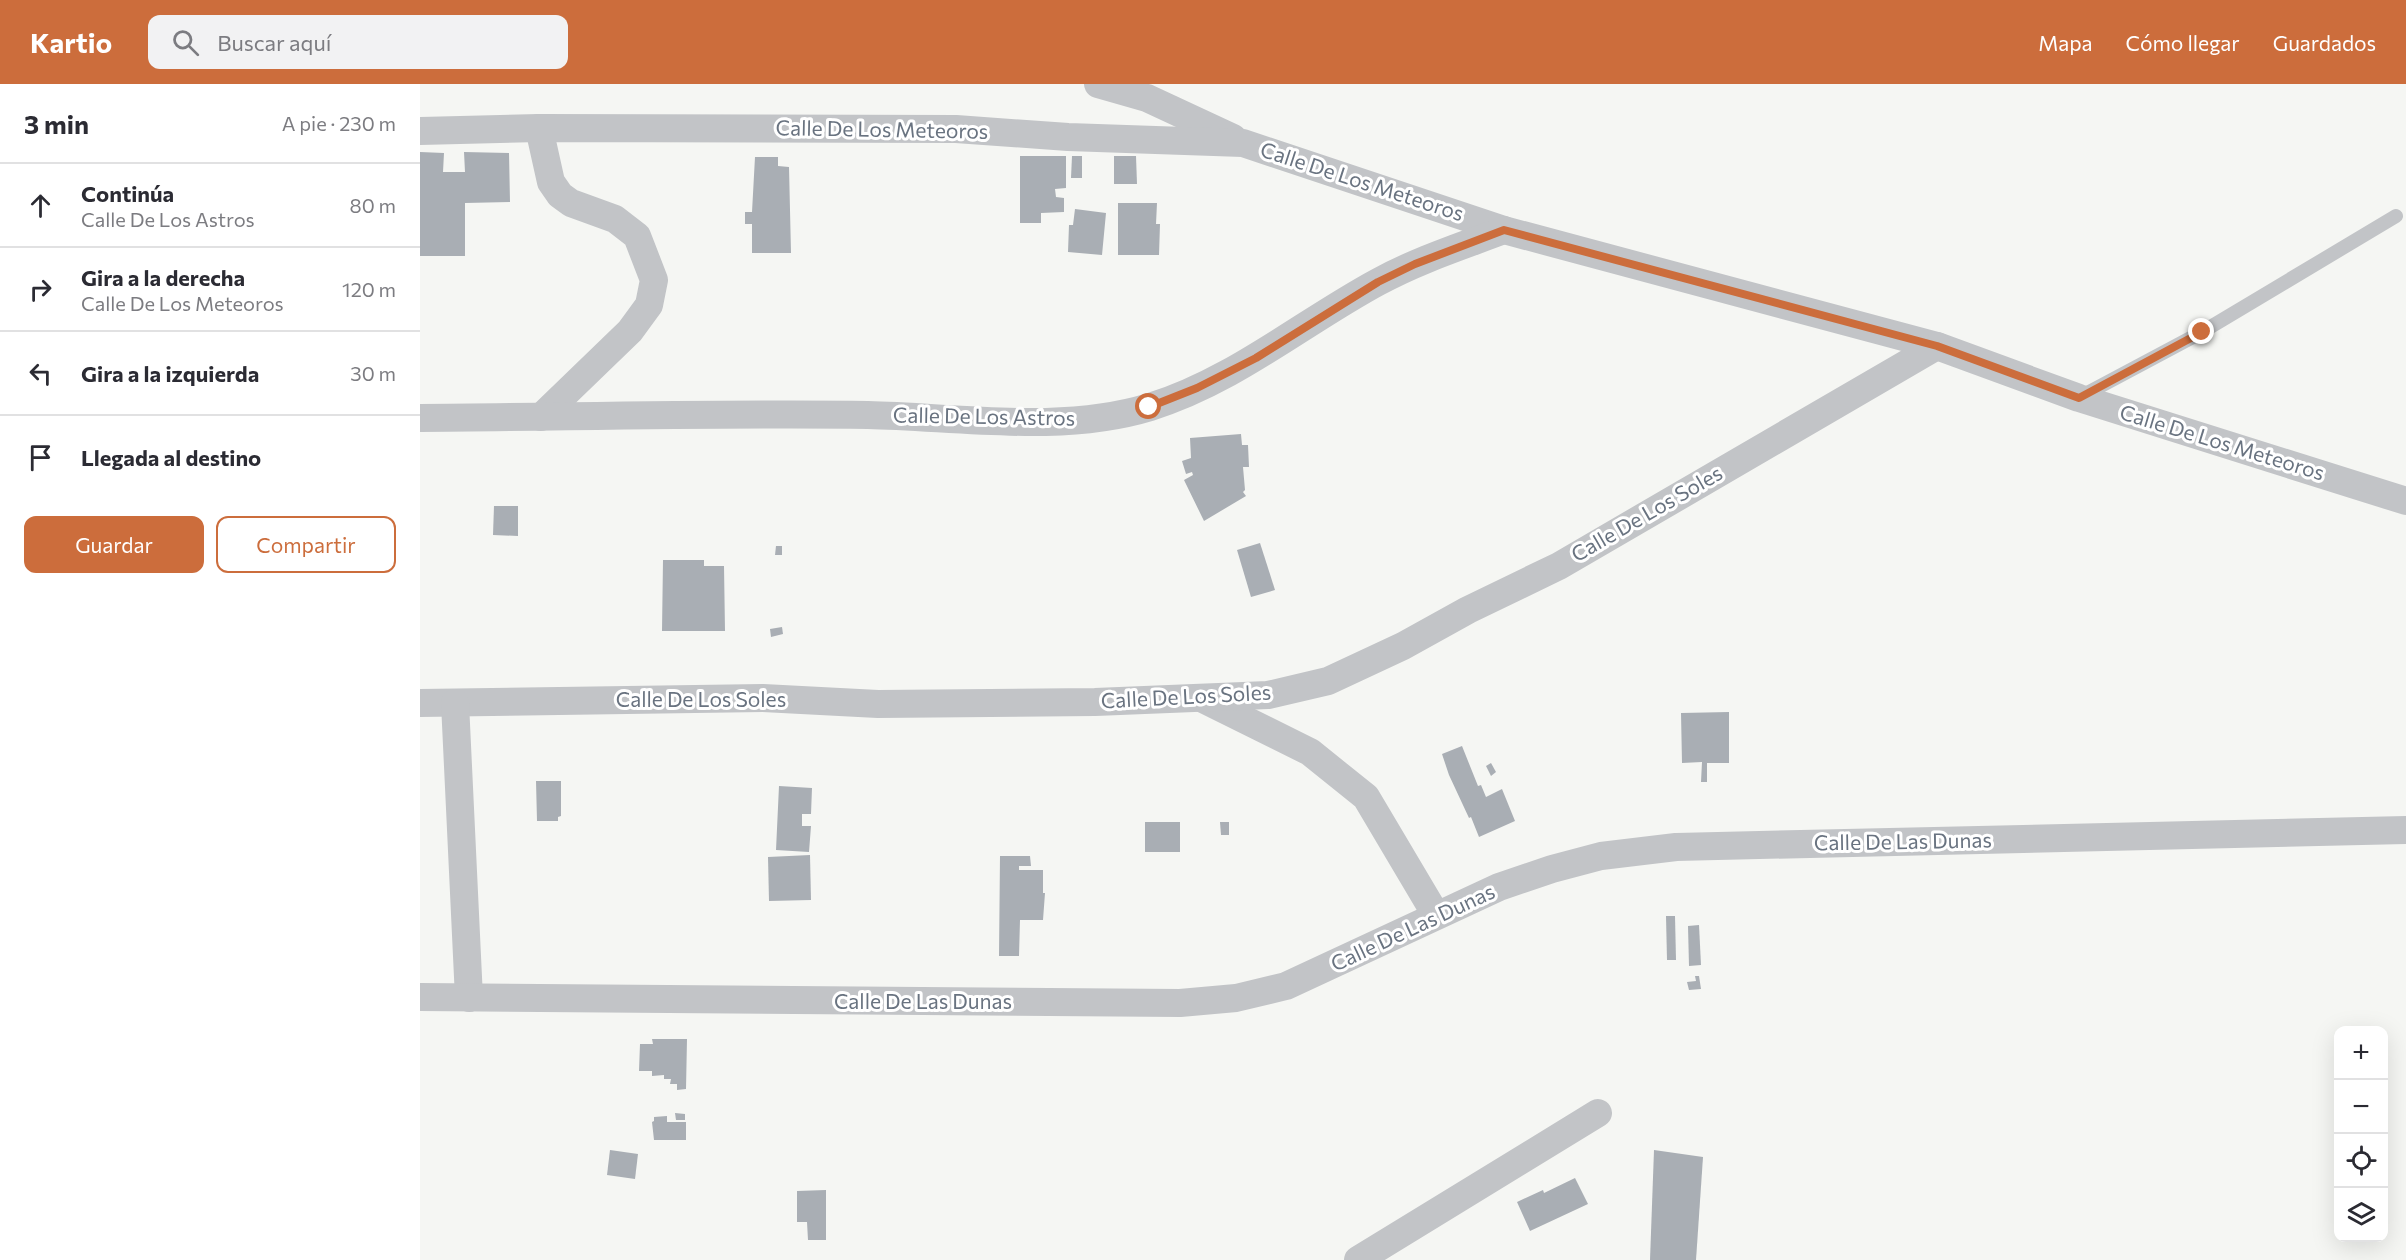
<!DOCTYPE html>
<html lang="es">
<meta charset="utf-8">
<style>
:root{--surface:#fff;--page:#f2f2f3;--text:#2b2b33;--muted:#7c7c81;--line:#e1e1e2;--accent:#cc6d3c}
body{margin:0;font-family:Commissioner,sans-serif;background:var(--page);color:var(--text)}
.controls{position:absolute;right:18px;bottom:18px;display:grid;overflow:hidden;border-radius:12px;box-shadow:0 6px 24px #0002}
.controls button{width:54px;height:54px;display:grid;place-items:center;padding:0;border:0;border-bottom:2px solid var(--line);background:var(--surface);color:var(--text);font:30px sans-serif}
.stop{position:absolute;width:18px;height:18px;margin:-14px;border:4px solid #cc6d3c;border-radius:50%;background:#fff}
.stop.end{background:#cc6d3c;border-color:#fff;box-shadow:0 2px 6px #0008}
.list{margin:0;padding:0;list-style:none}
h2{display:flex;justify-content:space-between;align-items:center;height:78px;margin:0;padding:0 24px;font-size:26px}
h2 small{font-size:20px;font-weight:400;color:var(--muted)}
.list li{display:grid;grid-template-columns:39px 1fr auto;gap:18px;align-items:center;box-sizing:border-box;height:84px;padding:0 24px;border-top:2px solid var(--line)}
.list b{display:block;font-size:22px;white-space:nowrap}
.list p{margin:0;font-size:20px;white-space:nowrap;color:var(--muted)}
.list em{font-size:20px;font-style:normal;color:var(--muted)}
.actions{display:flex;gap:12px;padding:18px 24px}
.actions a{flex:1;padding:14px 0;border:2px solid var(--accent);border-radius:12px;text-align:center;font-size:21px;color:var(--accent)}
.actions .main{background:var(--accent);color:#fff}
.icon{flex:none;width:33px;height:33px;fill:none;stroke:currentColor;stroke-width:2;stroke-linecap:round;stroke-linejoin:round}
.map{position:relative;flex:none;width:1986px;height:1176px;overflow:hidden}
header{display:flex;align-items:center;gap:36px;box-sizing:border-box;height:84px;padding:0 30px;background:var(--accent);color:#fff}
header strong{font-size:28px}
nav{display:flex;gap:33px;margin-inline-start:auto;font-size:21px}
.search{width:420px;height:54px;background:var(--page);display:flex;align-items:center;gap:15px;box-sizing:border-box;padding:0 21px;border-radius:12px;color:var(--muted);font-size:22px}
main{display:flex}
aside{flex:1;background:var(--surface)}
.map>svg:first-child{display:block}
.building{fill:#a9aeb4}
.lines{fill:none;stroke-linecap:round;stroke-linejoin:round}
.service{stroke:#c2c4c7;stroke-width:14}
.minor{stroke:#c2c4c7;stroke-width:28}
.route{stroke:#cc6d3c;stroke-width:8}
.labels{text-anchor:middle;stroke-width:6;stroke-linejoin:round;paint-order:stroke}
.street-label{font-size:21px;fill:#697380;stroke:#fff}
</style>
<header>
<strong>Kartio</strong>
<div class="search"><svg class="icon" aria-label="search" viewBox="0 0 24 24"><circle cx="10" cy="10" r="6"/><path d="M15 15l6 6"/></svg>Buscar aquí</div>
<nav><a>Mapa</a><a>Cómo llegar</a><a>Guardados</a></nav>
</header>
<main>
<aside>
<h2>3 min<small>A pie · 230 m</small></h2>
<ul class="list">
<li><svg class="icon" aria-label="ahead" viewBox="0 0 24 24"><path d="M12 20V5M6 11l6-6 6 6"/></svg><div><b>Continúa</b><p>Calle De Los Astros</p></div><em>80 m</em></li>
<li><svg class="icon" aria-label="right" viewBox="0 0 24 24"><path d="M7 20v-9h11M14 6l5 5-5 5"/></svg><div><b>Gira a la derecha</b><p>Calle De Los Meteoros</p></div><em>120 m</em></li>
<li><svg class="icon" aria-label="left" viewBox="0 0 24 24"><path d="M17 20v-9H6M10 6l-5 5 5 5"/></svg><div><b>Gira a la izquierda</b></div><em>30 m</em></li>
<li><svg class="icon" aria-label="arrive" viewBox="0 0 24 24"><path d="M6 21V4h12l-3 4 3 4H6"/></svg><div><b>Llegada al destino</b></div></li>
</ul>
<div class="actions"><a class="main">Guardar</a><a>Compartir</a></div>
</aside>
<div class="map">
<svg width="1986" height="1176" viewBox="0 0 1986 1176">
<rect width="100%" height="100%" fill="#f5f6f3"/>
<g class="building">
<path d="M0 68 24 69 23 88H45L44 68 89 69 90 118 45 119V172H0Z"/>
<path d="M600 72H646V104L635 105 636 113 644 114V128L621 129V139H600Z"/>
<path d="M652 72H662V94H651Z"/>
<path d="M694 72H716L717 100H694Z"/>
<path d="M335 73H358V82L369 83 371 169H332V140H325V128H332Z"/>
<path d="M698 119H737L736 140H740L739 171H698Z"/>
<path d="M655 125 686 129 682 171 648 168 649 141H653Z"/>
<path d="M821 350 822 361H828L829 383H823L825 406 823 408 826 412 784 437 764 396 773 391 772 388 766 390 762 377 771 374 770 354Z"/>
<path d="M74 422H98V452L73 451Z"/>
<path d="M840 459 855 506 831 513 817 466Z"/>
<path d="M356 462H362V471H355Z"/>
<path d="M243 476H284V482H304L305 547H242Z"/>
<path d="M362 543 363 550 351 553 350 545Z"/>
<path d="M1309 628V679H1287V698H1281L1282 678 1262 679 1261 629Z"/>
<path d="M1042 662 1058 702 1061 701 1066 713 1082 705 1095 737 1059 753 1051 733 1049 734 1029 691 1022 670Z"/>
<path d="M1071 679 1076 688 1071 692 1066 682Z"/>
<path d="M116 697H141V732L138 733V737H117Z"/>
<path d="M359 702 392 704 391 730H382V742H391L389 768 356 766Z"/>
<rect x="725" y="738" width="35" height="30"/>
<path d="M800 738H809V751H801Z"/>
<path d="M390 771 391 816 349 817 348 773Z"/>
<path d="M580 772H610L611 782H599V786H623V809H625L623 836H600L599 872H579Z"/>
<path d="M1246 832H1255L1256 876H1247Z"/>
<path d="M1279 841 1281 881 1269 882 1268 842Z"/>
<path d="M1275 892H1279L1281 905 1269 906 1267 898 1276 897Z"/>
<path d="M232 955H267L266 1005 257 1006V1000H250L251 995H244V991L232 992V987H219L220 960H233Z"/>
<path d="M255 1029 265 1030V1036H256Z"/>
<path d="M247 1032V1038H266V1056H234L232 1038 234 1037V1033Z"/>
<path d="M190 1066 218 1070 215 1095 187 1091Z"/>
<path d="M1234 1066 1283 1073 1276 1176H1230Z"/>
<path d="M1155 1094 1168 1120 1110 1147 1097 1118 1123 1106 1124 1109Z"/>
<path d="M406 1106V1156H388L387 1138H377V1107Z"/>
</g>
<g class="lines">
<path class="service" d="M1660 313 1782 248 1976 132"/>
<g class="minor">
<path d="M678 0 727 14 813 54"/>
<path d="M119 44 131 98 140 111 151 119 195 135 217 152 234 196 229 221 210 247 121 333"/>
<path d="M0 47 119 44 536 45 648 53 823 59 1084 146 1517 262 1659 314 1986 417"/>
<path d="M0 334C149 333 299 329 448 331 539 333 642 350 730 323 814 297 882 239 958 198 998 176 1042 162 1084 146"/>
<path d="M783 615 890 668 946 713 1016 831"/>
<path d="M0 619 343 614 458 620 675 618 848 611 908 597 983 562 1048 526 1139 482 1517 262"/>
<path d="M35 619 49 914"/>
<path d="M0 913 760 919 816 914 866 902 1079 803 1132 785 1181 772 1256 763 1986 746"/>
<path d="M938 1176 1178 1029"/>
</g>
</g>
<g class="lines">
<path class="route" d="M729 323 777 304 836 274 958 198 995 180 1084 146 1517 262 1659 314 1782 248"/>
</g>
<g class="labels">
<g class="street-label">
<text transform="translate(462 46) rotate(1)" y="7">Calle De Los Meteoros</text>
<text transform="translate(942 98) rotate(18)" y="7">Calle De Los Meteoros</text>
<text transform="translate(564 333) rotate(1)" y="7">Calle De Los Astros</text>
<text transform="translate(1802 359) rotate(17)" y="7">Calle De Los Meteoros</text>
<text transform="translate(1227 430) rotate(-30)" y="7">Calle De Los Soles</text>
<text transform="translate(766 613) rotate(-3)" y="7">Calle De Los Soles</text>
<text x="281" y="623">Calle De Los Soles</text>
<text transform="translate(1483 758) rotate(-1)" y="7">Calle De Las Dunas</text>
<text transform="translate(993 844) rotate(-25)" y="7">Calle De Las Dunas</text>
<text x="503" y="925">Calle De Las Dunas</text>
</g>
</g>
</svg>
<div class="controls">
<button>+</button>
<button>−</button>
<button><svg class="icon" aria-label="locate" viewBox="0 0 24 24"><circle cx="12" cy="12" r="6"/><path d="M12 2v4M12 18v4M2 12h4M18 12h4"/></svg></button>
<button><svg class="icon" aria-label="layers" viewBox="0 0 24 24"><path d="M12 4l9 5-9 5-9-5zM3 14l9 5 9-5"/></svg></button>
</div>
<div class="stop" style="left:729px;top:323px"></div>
<div class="stop end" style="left:1782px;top:248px"></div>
</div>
</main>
